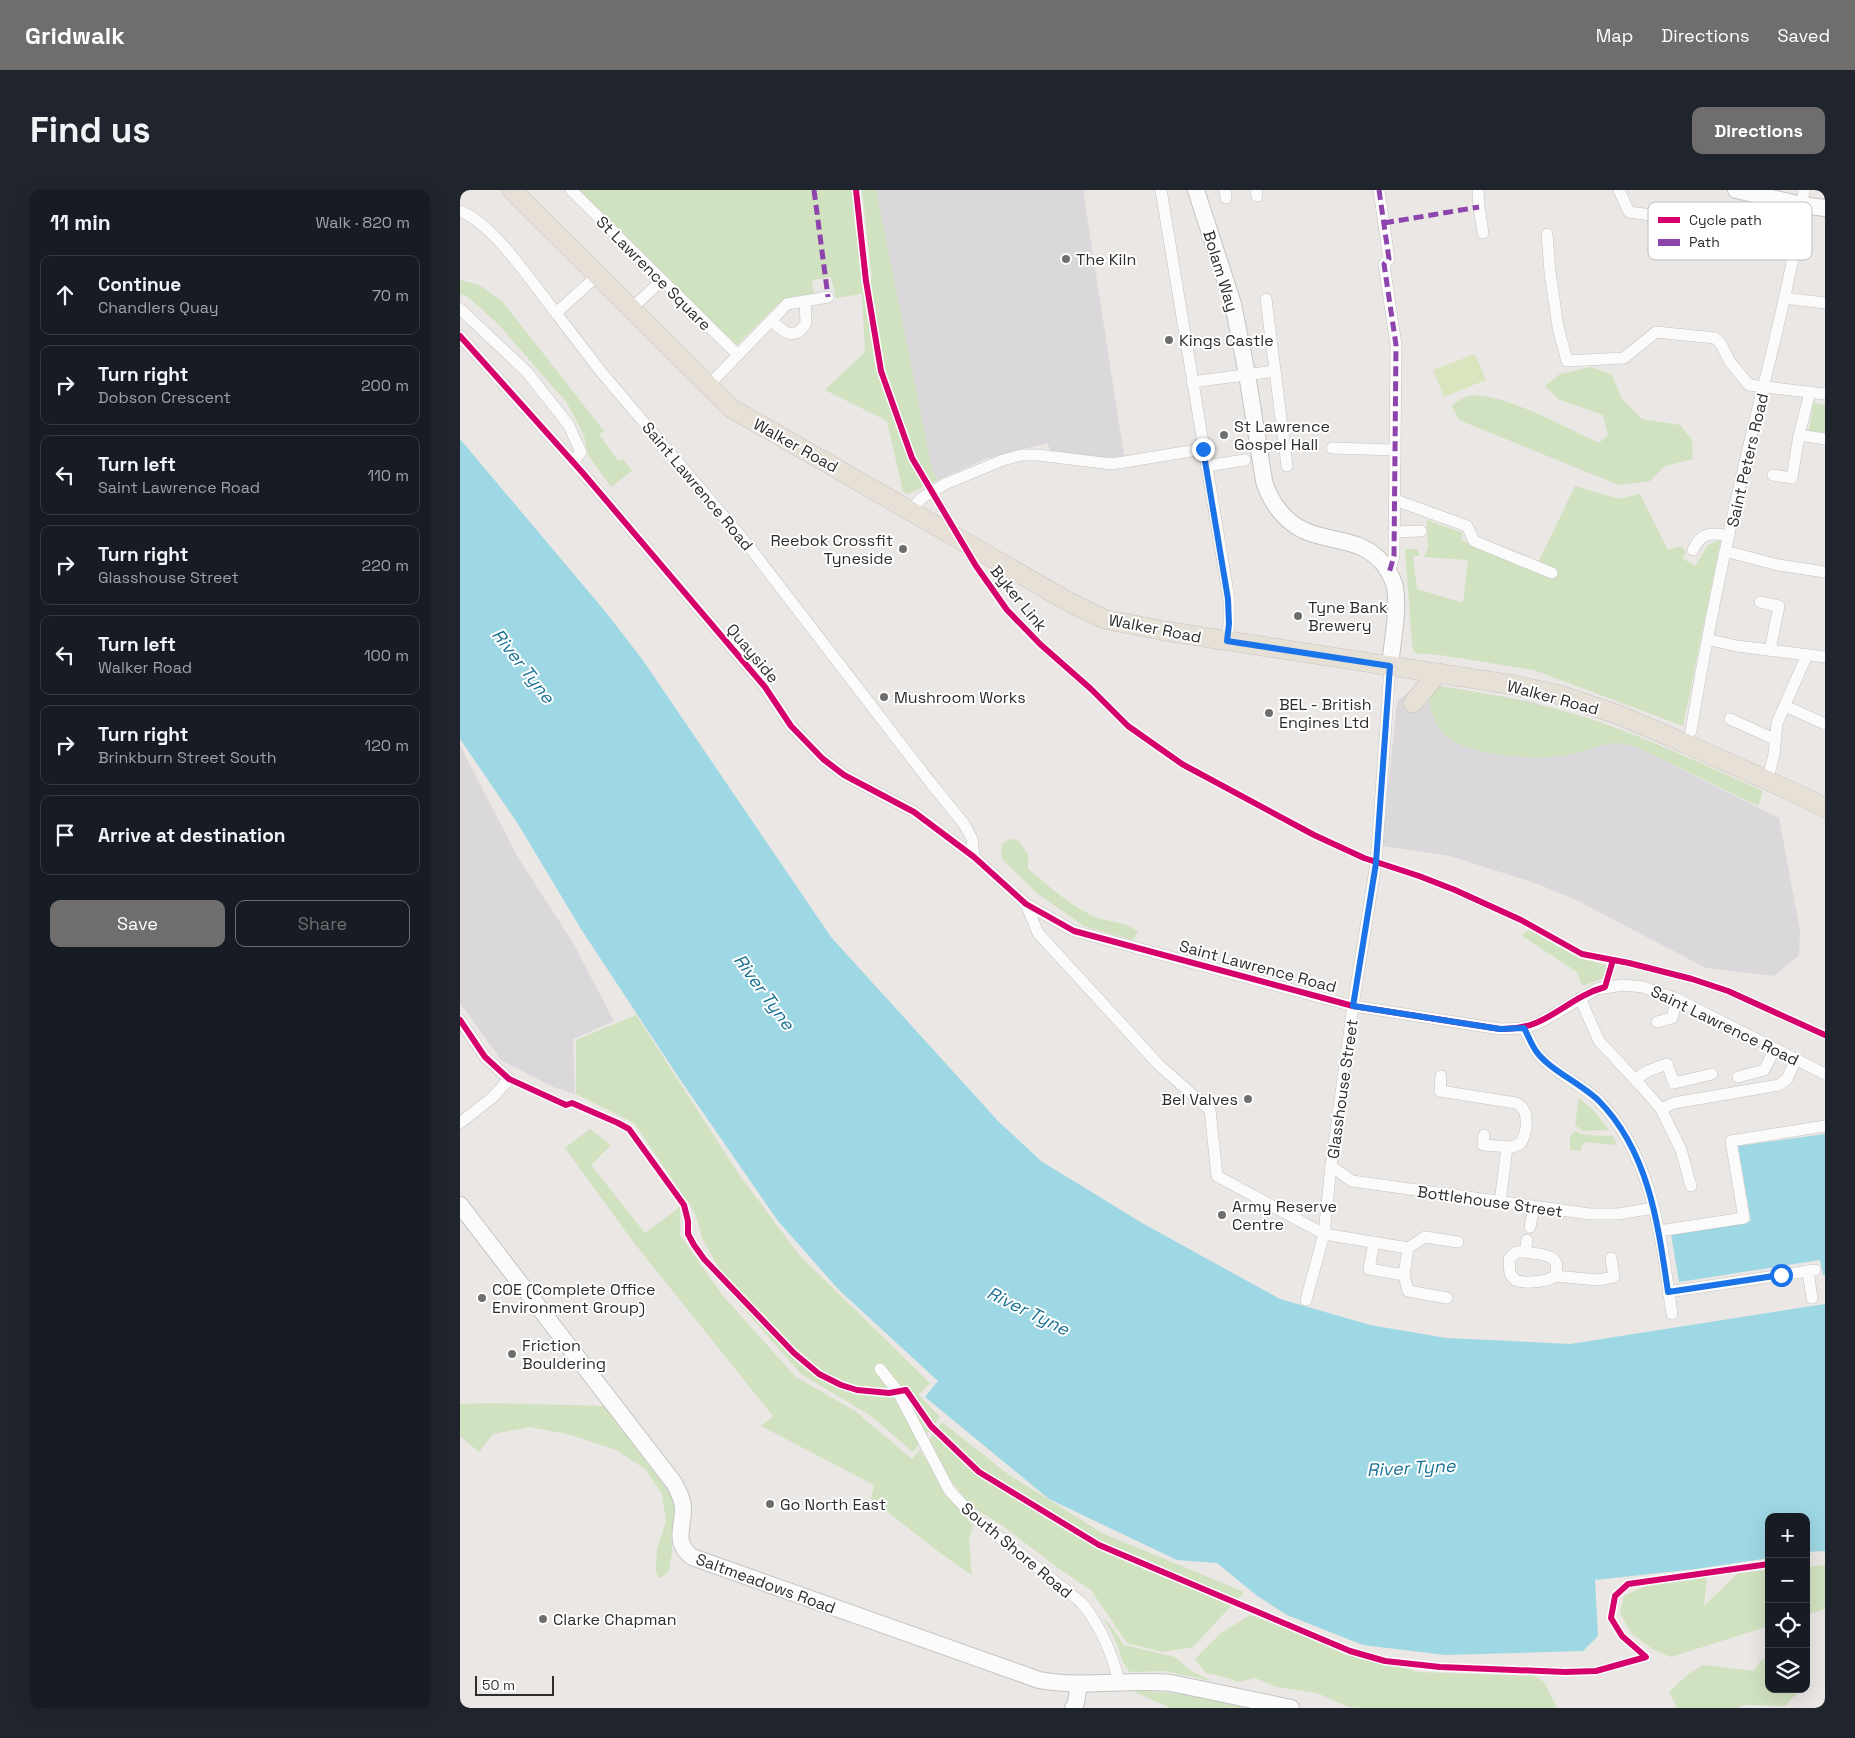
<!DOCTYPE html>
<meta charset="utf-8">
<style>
:root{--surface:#171b24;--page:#20242c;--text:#f1f3f6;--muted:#9ea1a6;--line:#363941;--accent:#6f6e6d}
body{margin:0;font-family:"Space Grotesk",sans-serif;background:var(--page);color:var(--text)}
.controls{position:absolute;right:15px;bottom:15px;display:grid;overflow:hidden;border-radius:10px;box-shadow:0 5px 20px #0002}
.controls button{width:45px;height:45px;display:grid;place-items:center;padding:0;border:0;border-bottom:1px solid var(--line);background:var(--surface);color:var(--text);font:25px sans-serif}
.scale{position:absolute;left:15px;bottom:12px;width:79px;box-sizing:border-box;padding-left:5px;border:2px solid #2d2d2d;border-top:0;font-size:14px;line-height:18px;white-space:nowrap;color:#2d2d2d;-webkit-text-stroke:4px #fff;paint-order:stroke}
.stop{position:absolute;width:15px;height:15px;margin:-11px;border:4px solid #1a73e8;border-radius:50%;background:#fff}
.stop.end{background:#1a73e8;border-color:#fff;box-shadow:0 1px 5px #0008}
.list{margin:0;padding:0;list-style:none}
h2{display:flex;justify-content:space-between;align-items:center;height:65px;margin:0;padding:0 20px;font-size:21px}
h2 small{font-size:16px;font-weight:400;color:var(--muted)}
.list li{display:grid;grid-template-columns:32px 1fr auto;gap:15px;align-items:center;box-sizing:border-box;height:80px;margin:0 10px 10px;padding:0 10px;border:1px solid var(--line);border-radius:10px}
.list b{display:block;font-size:19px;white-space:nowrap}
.list p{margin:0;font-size:16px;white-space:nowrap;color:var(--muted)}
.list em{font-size:16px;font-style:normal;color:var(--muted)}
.actions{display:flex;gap:10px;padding:15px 20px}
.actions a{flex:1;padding:11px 0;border:1px solid var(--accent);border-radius:10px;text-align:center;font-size:18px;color:var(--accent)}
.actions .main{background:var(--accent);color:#fff}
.icon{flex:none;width:28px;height:28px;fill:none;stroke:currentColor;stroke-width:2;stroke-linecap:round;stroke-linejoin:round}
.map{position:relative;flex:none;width:1365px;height:1518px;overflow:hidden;border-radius:10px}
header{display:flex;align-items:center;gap:30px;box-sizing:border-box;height:70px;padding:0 25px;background:var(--accent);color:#fff}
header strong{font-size:24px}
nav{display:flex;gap:28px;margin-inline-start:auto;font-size:18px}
.intro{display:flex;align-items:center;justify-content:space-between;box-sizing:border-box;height:120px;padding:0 30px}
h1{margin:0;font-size:35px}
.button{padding:12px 22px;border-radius:10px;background:var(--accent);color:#fff;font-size:18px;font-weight:700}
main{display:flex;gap:30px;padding:0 30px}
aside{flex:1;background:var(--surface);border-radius:10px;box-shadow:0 5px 20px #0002}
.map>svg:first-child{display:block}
.industrial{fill:#dad8da}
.green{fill:#d1e2c0}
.pitch{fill:#dae5bf}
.water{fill:#9ed8e4}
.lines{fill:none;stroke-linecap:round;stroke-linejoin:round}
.street-casing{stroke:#c4c4c3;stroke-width:12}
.secondary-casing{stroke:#c4c4c3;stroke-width:18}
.primary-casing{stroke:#c6c4c3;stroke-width:20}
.street{stroke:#fcfbfb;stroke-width:11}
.secondary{stroke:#fcfbfb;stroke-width:16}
.primary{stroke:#e6e0d6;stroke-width:19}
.quiet{stroke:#8e44ad;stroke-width:5;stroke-dasharray:10 5;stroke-linecap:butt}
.cycleway-casing{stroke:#fff;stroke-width:9}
.cycleway{stroke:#d6006c;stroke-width:6}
.route{stroke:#1a73e8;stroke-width:6}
.poi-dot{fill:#6f6e6d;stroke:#fff;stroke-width:2}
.labels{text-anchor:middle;stroke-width:4;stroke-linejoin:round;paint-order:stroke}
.poi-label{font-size:16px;fill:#2d2d2d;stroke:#fff;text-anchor:start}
.street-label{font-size:16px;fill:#2d2d2d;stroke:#fff}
.water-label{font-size:18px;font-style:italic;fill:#1b7393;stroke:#fff}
.key{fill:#fff;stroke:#c0c0c0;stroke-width:1}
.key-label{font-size:14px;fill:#2d2d2d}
</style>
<header>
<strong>Gridwalk</strong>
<nav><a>Map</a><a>Directions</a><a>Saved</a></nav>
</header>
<div class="intro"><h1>Find us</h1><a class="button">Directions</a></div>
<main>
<aside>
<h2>11 min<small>Walk · 820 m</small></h2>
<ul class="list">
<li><svg class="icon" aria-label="ahead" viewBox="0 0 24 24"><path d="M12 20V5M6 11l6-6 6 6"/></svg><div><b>Continue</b><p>Chandlers Quay</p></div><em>70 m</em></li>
<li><svg class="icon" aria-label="right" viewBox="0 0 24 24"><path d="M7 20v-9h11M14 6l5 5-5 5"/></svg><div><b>Turn right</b><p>Dobson Crescent</p></div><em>200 m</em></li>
<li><svg class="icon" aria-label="left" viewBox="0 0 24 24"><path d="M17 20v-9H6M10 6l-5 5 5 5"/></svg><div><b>Turn left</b><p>Saint Lawrence Road</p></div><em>110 m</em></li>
<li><svg class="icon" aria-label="right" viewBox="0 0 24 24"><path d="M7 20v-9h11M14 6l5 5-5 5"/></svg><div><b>Turn right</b><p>Glasshouse Street</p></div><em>220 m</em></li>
<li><svg class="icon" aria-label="left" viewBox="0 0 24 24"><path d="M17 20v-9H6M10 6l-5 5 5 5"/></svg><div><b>Turn left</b><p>Walker Road</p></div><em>100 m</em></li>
<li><svg class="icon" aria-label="right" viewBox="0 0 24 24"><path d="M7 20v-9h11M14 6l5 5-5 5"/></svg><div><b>Turn right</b><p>Brinkburn Street South</p></div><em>120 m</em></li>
<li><svg class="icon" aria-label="arrive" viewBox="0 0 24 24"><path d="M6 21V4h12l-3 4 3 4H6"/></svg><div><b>Arrive at destination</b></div></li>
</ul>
<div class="actions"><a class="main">Save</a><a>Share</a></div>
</aside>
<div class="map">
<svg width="1365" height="1518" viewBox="0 0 1365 1518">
<rect width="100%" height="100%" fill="#eae7e4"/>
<g class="industrial">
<path d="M416 0H623L664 266 633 269 591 261 587 253 525 269 478 290 472 280Z"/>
<path d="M962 493 1068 511 1131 529 1179 558 1319 628 1340 741 1339 765 1314 786 1246 778 1118 711 1078 694 990 666 922 656 925 618 930 581 937 511Z"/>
<path d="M0 555 57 666 112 751 154 831 113 849 115 904 93 897 41 870 0 813Z"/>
</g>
<g class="green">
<path d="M119 0H393L402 85 412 89 402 0H416L472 280 478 290 448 304 443 302 427 231 365 200 405 162 402 104 376 108 371 87 352 90 354 104 321 111 275 157Z"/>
<path d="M0 90 19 95 42 111 144 241 139 244 158 271 163 269 172 281 151 297 128 265 124 245 107 213 39 135 8 107 0 104Z"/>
<path d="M1131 177 1152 185 1162 209 1182 229 1220 235 1232 250 1233 269 1205 276 1190 291 1159 295 999 230 992 215C997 212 1003 207 1009 206 1039 200 1110 240 1139 253L1148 245 1143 225 1098 209 1085 196 1100 184Z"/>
<path d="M1353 213 1365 215V243L1349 241Z"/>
<path d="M1115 296 1159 309 1180 304 1208 360 1221 356 1226 362 1222 368 1235 376 1248 355 1261 349 1223 536 1074 480 980 465 954 463 952 453 945 359H957L960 366H953L957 399 1003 413 1008 370 964 367 968 357 967 330 1003 343 1001 350 1094 389 1097 379 1079 371Z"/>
<path d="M977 496C1029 503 1080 513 1130 529 1189 548 1246 576 1303 601L1298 616 1179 558C1172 556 1163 553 1156 553 1139 554 1124 562 1108 565 1078 571 1009 566 986 546 974 536 970 519 969 505Z"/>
<path d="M549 649 558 650 568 664V679C588 695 608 714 631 725 646 733 665 730 678 742L673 750 624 736 578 704 542 669 541 655Z"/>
<path d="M1069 740 1119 768 1146 775 1144 788 1122 796 1117 782 1061 745Z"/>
<path d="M176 825 280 986 340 1066 470 1193 459 1205 480 1227 453 1262 411 1226 341 1184 278 1112 242 1048 235 1023 174 933 116 904V850Z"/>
<path d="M1119 908 1134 921 1149 940 1123 941 1115 935Z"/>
<path d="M130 939 151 955 131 975 185 1043 220 1017V1045L263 1106 336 1187 395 1221 452 1269 460 1260 486 1301 513 1336 509 1349 512 1385 483 1365 411 1309 414 1295 301 1236 313 1226 174 1053 105 958Z"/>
<path d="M1115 941C1125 947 1142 945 1153 946L1157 955 1124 952 1120 961 1110 960V946Z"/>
<path d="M33 1213 145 1216 214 1308 216 1324 211 1346 212 1363 209 1380 205 1385 198 1388 196 1380 197 1359 206 1331 202 1304 185 1279 156 1260 108 1244 69 1237 33 1244 19 1262 0 1246V1214Z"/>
<path d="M482 1232 549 1285 642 1343 784 1402 733 1457 703 1462 667 1453 631 1400 598 1378 543 1336 509 1315 488 1286 469 1250Z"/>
<path d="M1365 1375V1419L1346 1425V1377Z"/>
<path d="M1309 1380V1436L1211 1467 1194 1460 1172 1444 1160 1423 1164 1406 1186 1396 1247 1387 1244 1416 1278 1383Z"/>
<path d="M790 1425 890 1463 958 1482 1075 1486 1085 1493 1097 1518H902L888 1517 857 1503 817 1497 795 1488 778 1492 765 1487 746 1483 735 1469 761 1443Z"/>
<path d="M643 1428 650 1435 664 1455 715 1467 731 1481 752 1491 705 1481 670 1482C660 1472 661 1461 655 1450 652 1442 647 1435 643 1428Z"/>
<path d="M1309 1467V1499H1341L1325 1516 1285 1515 1277 1518H1217L1209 1502 1227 1485 1243 1475 1294 1481 1301 1470Z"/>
<path d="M671 1500 735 1505 793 1518H710Z"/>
</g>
<path class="pitch" d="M1015 164 1026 190 984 207 973 180Z"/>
<g class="water">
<path d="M0 249 144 420 182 469 371 747 538 931 581 971 682 1033 820 1109 910 1135 986 1148 1110 1154 1365 1114V1361L1346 1362V1327H1309V1368L1236 1379 1135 1390 1138 1446 1123 1461 985 1465 903 1455 827 1425 796 1405 757 1373 717 1370 589 1309 465 1207 478 1191 379 1100 318 1031 219 888 121 739 58 634 0 549Z"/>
<path d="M1365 944V1085H1363L1360 1070 1219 1092 1211 1044 1291 1031 1278 956Z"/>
</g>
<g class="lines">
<g class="street-casing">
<g id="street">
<path d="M111 0 278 165"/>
<path d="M701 0 769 409V434L767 451"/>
<path d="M765 0 766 8"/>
<path d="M796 0 797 6"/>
<path d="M919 0 929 69 924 74 936 155 934 366 929 383"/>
<path d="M1018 0 1019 17 1023 43"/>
<path d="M1159 0 1169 22 1206 27 1231 19"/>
<path d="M0 21C33 33 73 94 96 123"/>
<path d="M1087 44 1090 82 1098 137 1107 171 1164 168 1196 142 1255 148 1261 154 1270 172 1289 195 1365 204"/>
<path d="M137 86 96 123 142 183 284 350 470 592 504 634 512 649 514 667"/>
<path d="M1324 108 1365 113"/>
<path d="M806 109 827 276"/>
<path d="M0 119 66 181 108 234 121 262 113 272"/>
<path d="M171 119 201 91"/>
<path d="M312 131C323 142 335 152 346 133L345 111"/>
<path d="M0 146 122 282 305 497 331 536 363 569 384 585 454 622 514 667 566 714 614 741 893 816 1040 839 1064 838 1079 833 1137 799 1163 795 1183 797 1217 809 1365 884"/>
<path d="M732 192 815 181"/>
<path d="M248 196 327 114 368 107"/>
<path d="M1339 245 1350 202"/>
<path d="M872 258 935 260"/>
<path d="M746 276 785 270"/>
<path d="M1313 285 1332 288 1339 245 1365 249"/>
<path d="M935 310 1007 336 1014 351 1092 383"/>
<path d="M450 320 462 308 485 294 543 270 561 265H578L652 274 743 259"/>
<path d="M934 342 961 341"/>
<path d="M1233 360C1241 342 1251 342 1269 346"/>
<path d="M1265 361 1318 375 1365 382"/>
<path d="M1300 412 1319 416 1310 460"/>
<path d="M1250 450 1277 456 1365 467"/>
<path d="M1325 516 1365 534"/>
<path d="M1270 529 1314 549"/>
<path d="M1231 541C1247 444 1267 347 1290 251 1310 168 1333 85 1344 0"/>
<path d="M1307 591 1314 565 1317 533 1347 465"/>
<path d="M566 714 578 743 699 875 750 920 757 986 864 1044 948 1058 944 1085 909 1079 914 1052"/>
<path d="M1120 808 1139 851 1182 897 1201 919 1221 960 1231 996"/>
<path d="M0 830 25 867 49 889 33 907 0 933"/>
<path d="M1197 832 1212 828 1217 809"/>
<path d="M1064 838C1068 845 1071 854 1076 861 1088 879 1121 894 1139 911 1194 968 1201 1050 1212 1124"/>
<path d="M981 886 980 901 1056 913C1070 919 1068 942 1060 954L1052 957 1023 955 1024 945"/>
<path d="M1278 887 1304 880 1315 859"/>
<path d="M1175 889 1188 881 1207 874 1214 893 1252 884"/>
<path d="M1201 919 1214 913 1319 895 1327 889 1336 869"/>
<path d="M871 976 892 991 1130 1024H1158L1194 1018"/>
<path d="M1040 1013 1047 957"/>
<path d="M1070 1037 1074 1017"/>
<path d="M1199 1041 1284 1028 1271 951 1365 936"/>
<path d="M948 1058 965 1047 998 1052"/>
<path d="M1065 1062H1056L1049 1069 1050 1084 1055 1090C1064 1094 1087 1092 1095 1086 1103 1063 1081 1065 1065 1062L1067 1050"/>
<path d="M1348 1081 1352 1108"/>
<path d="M944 1085 948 1101 987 1108"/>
<path d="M1095 1086 1138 1090 1154 1087 1151 1068"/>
<path d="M1208 1102 1355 1080"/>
<path d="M846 1110 864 1044 871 976 893 816 916 673 930 477"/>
<path d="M420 1179 438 1202 489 1300 515 1328 622 1413C641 1437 652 1462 659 1492"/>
</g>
</g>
<g class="secondary-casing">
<g id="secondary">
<path d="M736 0 773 114 787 184 804 291C810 311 823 330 843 340 873 354 902 346 925 376 929 382 933 389 935 397 939 422 932 451 930 477"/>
<path d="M1276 0 1342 15 1365 18"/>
<path d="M0 1015 214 1293C218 1301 223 1309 223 1319 223 1339 213 1352 232 1367L579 1490C623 1498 667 1489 711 1493L831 1518"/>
<path d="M613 1518 616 1513 619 1494"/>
</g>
</g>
<g class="primary-casing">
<g id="primary">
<path d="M52 0 271 218 609 412 644 429 705 441 1054 495 1100 505 1159 525 1227 554 1344 607 1365 618"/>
<path d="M953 513 978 483"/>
</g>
</g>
<use href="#street" class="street"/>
<use href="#secondary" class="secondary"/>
<use href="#primary" class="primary"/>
<g class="quiet">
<path d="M354 0 368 107"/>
<path d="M919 0 929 69 924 74 936 155 934 366 929 383"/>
<path d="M924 33 1019 17"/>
</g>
<g class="cycleway-casing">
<g id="cycleway">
<path d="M396 0 406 91 421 181 452 268 516 376 547 420 580 454 631 499 668 536 722 574 854 645 904 668 959 686 995 700 1061 730 1122 764 1169 773 1232 789 1268 801 1365 845"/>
<path d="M0 146 122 282 305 497 331 536 363 569 384 585 454 622 514 667 566 714 614 741 893 816 1040 839C1087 841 1105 808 1145 797L1153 770"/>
<path d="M0 830 25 867 49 889 106 915 112 913 158 933 169 939 224 1015 228 1031V1044L234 1055 244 1069 334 1163 359 1184 381 1195 397 1200 429 1203 446 1200 471 1236 519 1282 639 1355 890 1461 925 1471 980 1477 1105 1482 1136 1481 1186 1467 1162 1446 1151 1428 1155 1406 1168 1394 1309 1374"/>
</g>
</g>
<use href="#cycleway" class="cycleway"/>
</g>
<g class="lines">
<path class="route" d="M743 259 768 409 769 434 767 451 930 476 916 673 893 816 1040 839 1064 838C1068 845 1071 854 1076 861 1088 879 1122 894 1139 911 1189 962 1198 1034 1208 1102L1321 1085"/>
</g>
<g class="poi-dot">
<circle cx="606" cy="69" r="5"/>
<circle cx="709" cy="150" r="5"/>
<circle cx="764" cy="245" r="5"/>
<circle cx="443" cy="359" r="5"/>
<circle cx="838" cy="426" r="5"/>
<circle cx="424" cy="507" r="5"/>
<circle cx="809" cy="523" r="5"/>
<circle cx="788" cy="909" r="5"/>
<circle cx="762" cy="1025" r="5"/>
<circle cx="22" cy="1108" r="5"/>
<circle cx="52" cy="1164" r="5"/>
<circle cx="310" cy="1314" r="5"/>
<circle cx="83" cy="1429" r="5"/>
</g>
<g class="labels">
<g class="poi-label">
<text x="616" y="75">The Kiln</text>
<text x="719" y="156">Kings Castle</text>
<text x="774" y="242">St Lawrence<tspan x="774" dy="18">Gospel Hall</tspan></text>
<text x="433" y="356" text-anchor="end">Reebok Crossfit<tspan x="433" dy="18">Tyneside</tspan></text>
<text x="848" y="423">Tyne Bank<tspan x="848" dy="18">Brewery</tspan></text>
<text x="434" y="513">Mushroom Works</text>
<text x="819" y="520">BEL - British<tspan x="819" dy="18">Engines Ltd</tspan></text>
<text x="778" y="915" text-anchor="end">Bel Valves</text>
<text x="772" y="1022">Army Reserve<tspan x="772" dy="18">Centre</tspan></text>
<text x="32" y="1105">COE (Complete Office<tspan x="32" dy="18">Environment Group)</tspan></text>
<text x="62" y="1161">Friction<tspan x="62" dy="18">Bouldering</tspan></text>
<text x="320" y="1320">Go North East</text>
<text x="93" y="1435">Clarke Chapman</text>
</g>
<g class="street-label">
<text transform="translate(761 81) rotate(73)" y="6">Bolam Way</text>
<text transform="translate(194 83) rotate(45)" y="6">St Lawrence Square</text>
<text transform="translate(336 255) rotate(29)" y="6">Walker Road</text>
<text transform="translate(1287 270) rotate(-77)" y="6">Saint Peters Road</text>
<text transform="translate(238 296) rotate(50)" y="6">Saint Lawrence Road</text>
<text transform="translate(559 408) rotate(51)" y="6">Byker Link</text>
<text transform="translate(695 438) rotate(11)" y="6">Walker Road</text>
<text transform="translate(293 463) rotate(50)" y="6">Quayside</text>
<text transform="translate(1093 507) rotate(15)" y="6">Walker Road</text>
<text transform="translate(798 776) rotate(15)" y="6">Saint Lawrence Road</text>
<text transform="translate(1265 835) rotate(26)" y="6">Saint Lawrence Road</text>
<text transform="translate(882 899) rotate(-82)" y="6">Glasshouse Street</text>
<text transform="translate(1030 1011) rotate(8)" y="6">Bottlehouse Street</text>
<text transform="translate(557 1360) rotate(40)" y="6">South Shore Road</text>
<text transform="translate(306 1393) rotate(20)" y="6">Saltmeadows Road</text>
</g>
<g class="water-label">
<text transform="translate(63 476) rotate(52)" y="6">River Tyne</text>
<text transform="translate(304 802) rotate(54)" y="6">River Tyne</text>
<text transform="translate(568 1121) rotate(26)" y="6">River Tyne</text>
<text transform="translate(951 1278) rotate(-3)" y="6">River Tyne</text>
</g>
</g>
<rect x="1188" y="12" width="164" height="58" rx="8" class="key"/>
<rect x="1198" y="27" width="22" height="6" fill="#d6006c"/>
<rect x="1198" y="49" width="22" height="7" fill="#8e44ad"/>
<g class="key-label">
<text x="1229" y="35">Cycle path</text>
<text x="1229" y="57">Path</text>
</g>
</svg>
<div class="controls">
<button>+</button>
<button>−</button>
<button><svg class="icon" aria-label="locate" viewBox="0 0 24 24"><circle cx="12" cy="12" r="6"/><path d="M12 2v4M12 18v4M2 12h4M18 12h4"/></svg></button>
<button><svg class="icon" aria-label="layers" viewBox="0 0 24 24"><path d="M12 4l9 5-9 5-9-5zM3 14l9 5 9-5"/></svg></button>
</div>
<div class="scale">50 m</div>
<div class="stop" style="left:1321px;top:1085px"></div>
<div class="stop end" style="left:743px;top:259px"></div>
</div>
</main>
